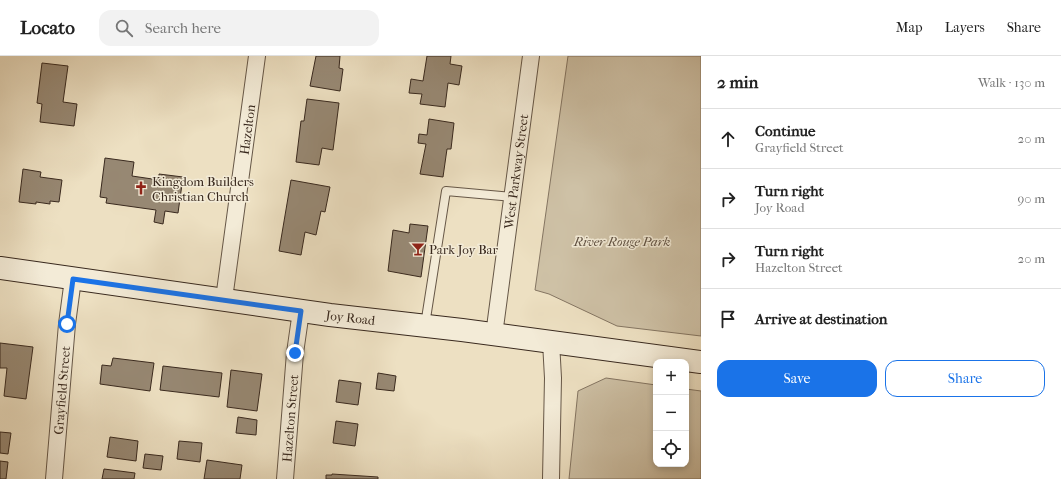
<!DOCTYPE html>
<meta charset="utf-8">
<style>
:root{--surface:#fff;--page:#f2f2f2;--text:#222;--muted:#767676;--line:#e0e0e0;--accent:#1a73e8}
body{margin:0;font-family:"IM FELL French Canon",serif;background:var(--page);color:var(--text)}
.controls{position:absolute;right:12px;bottom:12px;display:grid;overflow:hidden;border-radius:8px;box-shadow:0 2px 6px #0003}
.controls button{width:36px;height:36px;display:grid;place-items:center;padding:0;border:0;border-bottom:1px solid var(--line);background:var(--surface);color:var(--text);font:20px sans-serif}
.stop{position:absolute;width:12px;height:12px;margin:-9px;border:3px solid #1a73e8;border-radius:50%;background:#fff}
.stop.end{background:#1a73e8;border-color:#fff;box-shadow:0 1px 4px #0008}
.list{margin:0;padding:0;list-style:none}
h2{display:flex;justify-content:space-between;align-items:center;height:52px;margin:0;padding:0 16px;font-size:17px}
h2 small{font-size:13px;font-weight:400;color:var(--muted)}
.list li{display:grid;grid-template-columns:26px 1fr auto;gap:12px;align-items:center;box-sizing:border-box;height:60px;padding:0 16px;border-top:1px solid var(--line)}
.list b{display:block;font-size:15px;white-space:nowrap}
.list p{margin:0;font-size:13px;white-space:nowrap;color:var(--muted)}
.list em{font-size:13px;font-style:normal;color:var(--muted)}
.actions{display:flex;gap:8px;padding:12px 16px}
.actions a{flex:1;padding:9px 0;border:1px solid var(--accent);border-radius:12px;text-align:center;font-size:14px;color:var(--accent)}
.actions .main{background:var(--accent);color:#fff}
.icon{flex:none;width:22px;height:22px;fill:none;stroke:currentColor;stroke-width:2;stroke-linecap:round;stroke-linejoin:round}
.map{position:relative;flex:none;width:701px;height:423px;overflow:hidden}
header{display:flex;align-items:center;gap:24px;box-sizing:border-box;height:56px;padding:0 20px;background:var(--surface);border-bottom:1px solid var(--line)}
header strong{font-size:19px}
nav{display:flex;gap:22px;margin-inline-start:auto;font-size:14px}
.search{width:280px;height:36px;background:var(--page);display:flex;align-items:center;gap:10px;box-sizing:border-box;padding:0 14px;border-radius:12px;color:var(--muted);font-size:15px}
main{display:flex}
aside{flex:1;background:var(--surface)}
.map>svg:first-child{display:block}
.green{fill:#cec1a6;stroke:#847562}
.building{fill:#978873;stroke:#39291e}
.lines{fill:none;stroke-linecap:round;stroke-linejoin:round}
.service-casing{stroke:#665747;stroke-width:10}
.minor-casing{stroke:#665747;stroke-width:18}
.secondary-casing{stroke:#39291e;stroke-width:24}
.service{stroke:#f3ebd7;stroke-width:8}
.minor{stroke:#f3ebd7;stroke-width:16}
.secondary{stroke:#f3ebd7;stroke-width:22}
.route{stroke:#1a73e8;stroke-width:5}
.labels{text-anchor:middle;stroke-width:3;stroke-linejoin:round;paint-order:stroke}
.street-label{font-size:13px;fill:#39291e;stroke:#f3ebd7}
.poi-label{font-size:13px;fill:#39291e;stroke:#f3ebd7;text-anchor:start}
.park-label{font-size:13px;font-style:italic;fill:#5e4f40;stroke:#f3ebd7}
</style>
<header>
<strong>Locato</strong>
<div class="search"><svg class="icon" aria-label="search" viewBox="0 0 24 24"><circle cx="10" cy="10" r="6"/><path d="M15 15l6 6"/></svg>Search here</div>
<nav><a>Map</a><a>Layers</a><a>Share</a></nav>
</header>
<main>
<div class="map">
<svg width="701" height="423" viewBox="0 0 701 423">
<rect width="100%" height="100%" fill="#ede0c2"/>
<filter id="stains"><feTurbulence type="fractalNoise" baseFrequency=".005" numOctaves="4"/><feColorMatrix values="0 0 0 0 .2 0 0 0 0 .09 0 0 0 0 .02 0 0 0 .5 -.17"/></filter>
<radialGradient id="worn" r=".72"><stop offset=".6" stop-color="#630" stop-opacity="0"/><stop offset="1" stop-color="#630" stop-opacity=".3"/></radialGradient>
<g class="green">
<path d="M568 0H701V280L617 270 549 238 535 234Z"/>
<path d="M606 322 656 329V408H686V333L701 335V423H569L578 335Z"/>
</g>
<g class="building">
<path d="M316 0H340L339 12 343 13 340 35 310 30Z"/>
<path d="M427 0H451L450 8 462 10 459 29 448 27 445 51 420 48 422 38 409 37 411 23 423 25Z"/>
<path d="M42 7 68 10 63 46 77 48 74 70 40 66 42 48 37 47Z"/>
<path d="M307 43 339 47 333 94 322 92 319 109 296 106 301 65H304Z"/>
<path d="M429 63 454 67 451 93H447L443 121 420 118 426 88 418 87 419 78 427 79Z"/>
<path d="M105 102 134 106 132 120 159 124V118L183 121 178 157 165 155 163 168 154 166 156 154 106 147 107 142 100 141Z"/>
<path d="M23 113 41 116 40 121 62 124 59 146 50 145V148L36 146V148L19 146Z"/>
<path d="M291 124 330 131 325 156 321 155 316 179 305 176 301 199 279 195Z"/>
<path d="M410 168 428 170 421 221 388 215 393 174 409 177Z"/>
<path d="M0 287 33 291 26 343 4 340 7 312H0Z"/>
<path d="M113 302 154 307 150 335 100 328 102 309 111 310Z"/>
<path d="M163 310 222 317 219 341 160 334Z"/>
<path d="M231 314 262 318 257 355 227 351Z"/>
<path d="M378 317 396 320 394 335 376 333Z"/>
<path d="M339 324 361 327 358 349 336 346Z"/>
<path d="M238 361 257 364 256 379 236 377Z"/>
<path d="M336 365 358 368 355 390 333 387Z"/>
<path d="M0 376 11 377 8 398 0 397Z"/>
<path d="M110 381 138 385 136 405 107 401Z"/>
<path d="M179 385 202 387 200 406 177 403Z"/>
<path d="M145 398 163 400 161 414 143 412Z"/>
<path d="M207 404 242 409 240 423H204Z"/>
<path d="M0 405 8 406 6 423H0Z"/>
<path d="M104 413 135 417 134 423H102Z"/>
<path d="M332 418 378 421V423H326V419H332Z"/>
</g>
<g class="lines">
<g class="service-casing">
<path id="service" d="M425 269 446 135 512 141"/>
</g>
<g class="minor-casing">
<g id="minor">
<path id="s1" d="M224 243 257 0"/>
<path id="s2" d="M494 279 531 0"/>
<path d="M551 286 553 322 551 423"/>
<path id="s3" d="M54 423 67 268 73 223"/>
<path id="s4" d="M285 423 295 297 301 255"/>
</g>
</g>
<g class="secondary-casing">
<g id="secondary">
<path id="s5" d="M0 212 330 259 462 274 701 306"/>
</g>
</g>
<use href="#service" class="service"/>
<use href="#minor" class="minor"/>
<use href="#secondary" class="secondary"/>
</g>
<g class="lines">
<path class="route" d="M67 268 73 223 301 255 295 297"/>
</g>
<defs>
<g id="church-bare" transform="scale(1.08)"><path d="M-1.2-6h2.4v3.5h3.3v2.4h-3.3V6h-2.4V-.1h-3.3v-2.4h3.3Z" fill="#8f2418" stroke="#f3ebd7" stroke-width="2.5" paint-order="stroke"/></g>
<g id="bar-bare" transform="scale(1.08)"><path d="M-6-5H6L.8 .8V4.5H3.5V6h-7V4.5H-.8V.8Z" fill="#8f2418" stroke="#f3ebd7" stroke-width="2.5" paint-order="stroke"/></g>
</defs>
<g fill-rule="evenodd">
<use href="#church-bare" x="141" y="132"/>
<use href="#bar-bare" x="418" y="193"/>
</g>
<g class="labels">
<g class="street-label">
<text dy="5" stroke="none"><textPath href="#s1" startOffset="171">Hazelton</textPath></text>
<text dy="5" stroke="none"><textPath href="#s2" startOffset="165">West Parkway Street</textPath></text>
<text dy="5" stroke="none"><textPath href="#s5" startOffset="354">Joy Road</textPath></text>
<text dy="5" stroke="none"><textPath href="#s3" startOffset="89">Grayfield Street</textPath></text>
<text dy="5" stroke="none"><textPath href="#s4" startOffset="61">Hazelton Street</textPath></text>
</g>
<g class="poi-label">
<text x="152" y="130">Kingdom Builders<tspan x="152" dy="15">Christian Church</tspan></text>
<text x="429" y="198">Park Joy Bar</text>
</g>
<g class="park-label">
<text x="622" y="190">River Rouge Park</text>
</g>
</g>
<rect width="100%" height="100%" filter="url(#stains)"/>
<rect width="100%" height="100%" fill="url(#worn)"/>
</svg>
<div class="controls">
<button>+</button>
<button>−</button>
<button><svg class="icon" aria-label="locate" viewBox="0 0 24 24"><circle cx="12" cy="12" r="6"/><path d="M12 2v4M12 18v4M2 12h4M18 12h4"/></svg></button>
</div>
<div class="stop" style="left:67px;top:268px"></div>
<div class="stop end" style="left:295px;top:297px"></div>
</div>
<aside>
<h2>2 min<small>Walk · 130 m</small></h2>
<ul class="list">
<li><svg class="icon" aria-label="ahead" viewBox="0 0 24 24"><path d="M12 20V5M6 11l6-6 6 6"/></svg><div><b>Continue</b><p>Grayfield Street</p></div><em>20 m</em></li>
<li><svg class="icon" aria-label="right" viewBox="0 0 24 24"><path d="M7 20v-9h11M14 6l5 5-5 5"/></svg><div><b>Turn right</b><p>Joy Road</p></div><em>90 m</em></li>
<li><svg class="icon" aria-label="right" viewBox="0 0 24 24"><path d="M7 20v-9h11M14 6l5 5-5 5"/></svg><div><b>Turn right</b><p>Hazelton Street</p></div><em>20 m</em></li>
<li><svg class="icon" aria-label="arrive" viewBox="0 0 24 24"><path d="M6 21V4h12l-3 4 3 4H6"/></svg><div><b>Arrive at destination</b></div></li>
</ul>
<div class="actions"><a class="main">Save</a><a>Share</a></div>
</aside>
</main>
